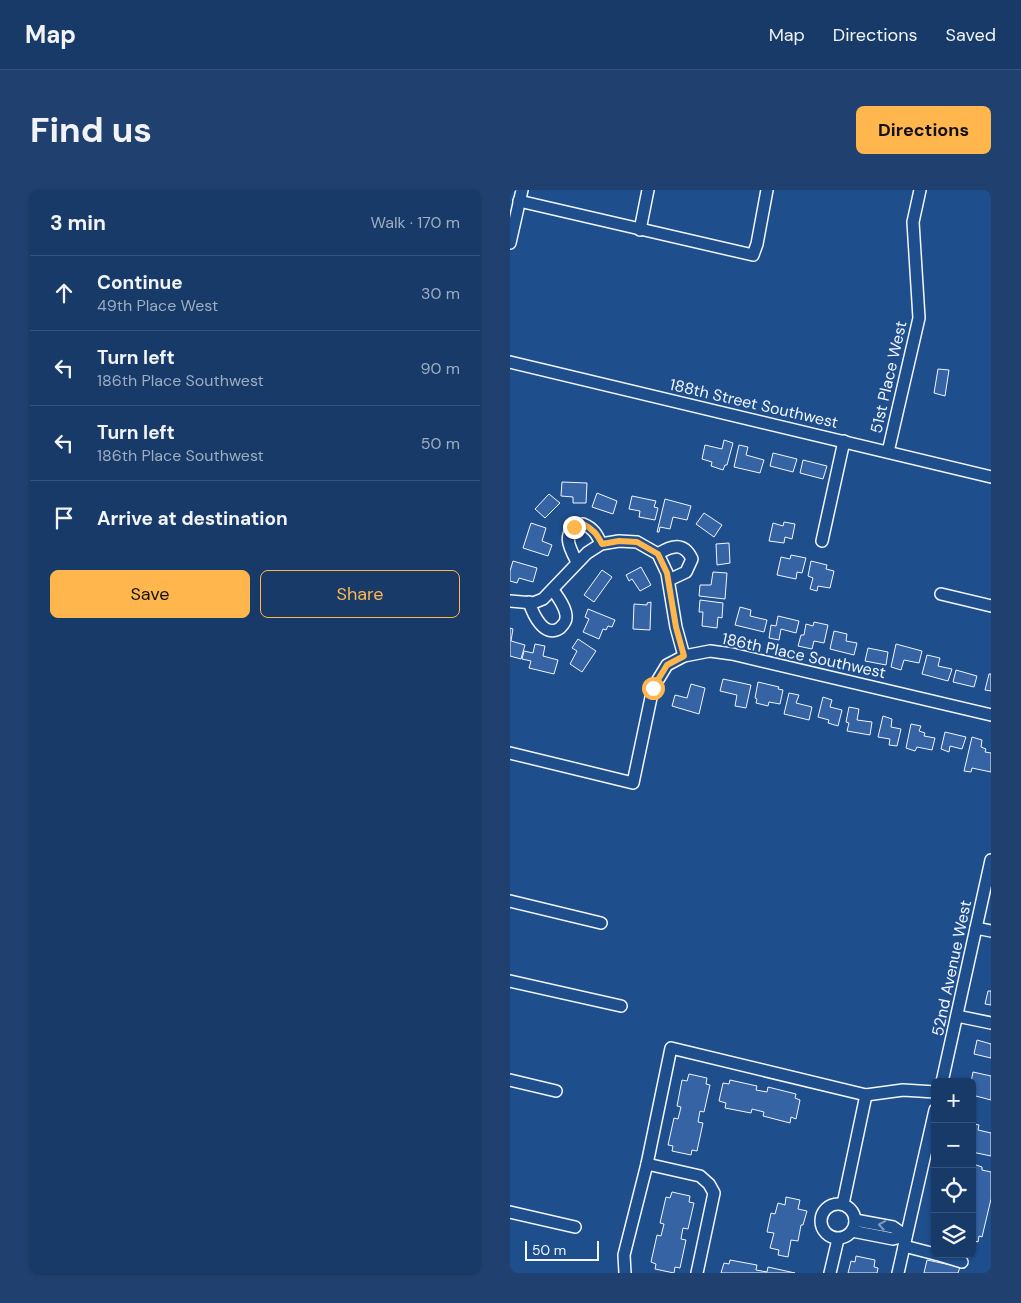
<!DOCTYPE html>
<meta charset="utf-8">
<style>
:root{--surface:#173a69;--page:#20416f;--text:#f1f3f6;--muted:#9eadc0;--line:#36547d;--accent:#ffb74d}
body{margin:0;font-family:"DM Sans",sans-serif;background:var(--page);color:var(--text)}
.controls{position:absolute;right:15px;bottom:15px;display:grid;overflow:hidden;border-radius:8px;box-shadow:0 1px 4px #0004}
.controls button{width:45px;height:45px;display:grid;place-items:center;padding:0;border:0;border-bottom:1px solid var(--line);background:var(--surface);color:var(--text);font:25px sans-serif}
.scale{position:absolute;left:15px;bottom:12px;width:74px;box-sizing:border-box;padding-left:5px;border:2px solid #f2f6ff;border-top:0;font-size:14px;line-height:18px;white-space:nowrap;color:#f2f6ff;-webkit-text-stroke:4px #1f4e8c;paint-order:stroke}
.stop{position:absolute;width:15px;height:15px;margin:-11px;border:4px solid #ffb74d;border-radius:50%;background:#fff}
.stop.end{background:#ffb74d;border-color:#fff;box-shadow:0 1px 5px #0008}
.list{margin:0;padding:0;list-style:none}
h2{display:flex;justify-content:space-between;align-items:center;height:65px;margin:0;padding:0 20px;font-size:21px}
h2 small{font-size:16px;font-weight:400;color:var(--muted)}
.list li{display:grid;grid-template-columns:32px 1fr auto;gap:15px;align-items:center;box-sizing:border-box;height:75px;padding:0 20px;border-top:1px solid var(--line)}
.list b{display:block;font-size:19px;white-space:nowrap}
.list p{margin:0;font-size:16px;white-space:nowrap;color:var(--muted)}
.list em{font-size:16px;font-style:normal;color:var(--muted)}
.actions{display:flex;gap:10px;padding:15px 20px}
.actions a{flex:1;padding:11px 0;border:1px solid var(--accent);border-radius:8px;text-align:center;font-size:18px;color:var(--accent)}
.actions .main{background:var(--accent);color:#111}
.icon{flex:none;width:28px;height:28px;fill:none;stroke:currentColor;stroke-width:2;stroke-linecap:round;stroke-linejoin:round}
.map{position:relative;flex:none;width:481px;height:1083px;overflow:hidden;border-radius:8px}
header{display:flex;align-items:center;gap:30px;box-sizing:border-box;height:70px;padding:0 25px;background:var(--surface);border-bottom:1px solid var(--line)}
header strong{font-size:24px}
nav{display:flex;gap:28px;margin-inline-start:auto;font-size:18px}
.intro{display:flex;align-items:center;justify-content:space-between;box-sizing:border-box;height:120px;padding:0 30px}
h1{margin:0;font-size:35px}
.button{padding:12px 22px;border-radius:8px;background:var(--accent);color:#111;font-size:18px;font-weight:700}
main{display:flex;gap:30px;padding:0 30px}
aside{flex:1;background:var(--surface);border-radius:8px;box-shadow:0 1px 4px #0004}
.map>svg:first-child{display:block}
.building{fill:#3563a3;stroke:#f2f6ff}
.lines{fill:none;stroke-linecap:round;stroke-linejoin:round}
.minor-casing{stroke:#f2f6ff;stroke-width:14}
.minor{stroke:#1f4e8c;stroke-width:11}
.oneway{stroke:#7e9ac0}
.route{stroke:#ffb74d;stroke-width:6}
.labels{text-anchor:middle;stroke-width:4;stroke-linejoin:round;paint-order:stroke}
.street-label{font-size:16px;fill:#f2f6ff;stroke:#1f4e8c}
</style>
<header>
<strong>Map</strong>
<nav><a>Map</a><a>Directions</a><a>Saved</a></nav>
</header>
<div class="intro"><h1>Find us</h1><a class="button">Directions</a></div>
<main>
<aside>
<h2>3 min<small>Walk · 170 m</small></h2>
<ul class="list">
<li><svg class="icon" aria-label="ahead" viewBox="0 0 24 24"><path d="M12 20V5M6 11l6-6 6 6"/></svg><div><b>Continue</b><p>49th Place West</p></div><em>30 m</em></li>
<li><svg class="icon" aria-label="left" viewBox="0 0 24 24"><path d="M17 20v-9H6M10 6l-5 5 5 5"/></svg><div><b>Turn left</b><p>186th Place Southwest</p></div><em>90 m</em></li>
<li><svg class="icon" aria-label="left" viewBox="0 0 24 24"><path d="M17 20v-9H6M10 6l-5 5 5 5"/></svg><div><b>Turn left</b><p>186th Place Southwest</p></div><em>50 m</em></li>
<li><svg class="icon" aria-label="arrive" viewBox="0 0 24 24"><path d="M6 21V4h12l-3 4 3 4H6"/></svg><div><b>Arrive at destination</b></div></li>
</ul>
<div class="actions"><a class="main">Save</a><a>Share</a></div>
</aside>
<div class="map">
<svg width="481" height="1083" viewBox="0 0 481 1083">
<rect width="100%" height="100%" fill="#1f4e8c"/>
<g class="building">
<path d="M428 179 439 180 435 206 424 203Z"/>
<path d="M214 250 223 253 217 275H215L213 280 201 276 202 272 192 269 195 255 212 259Z"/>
<path d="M229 255 238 257 236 265 254 270 250 283 224 277Z"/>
<path d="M263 263 287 269 283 282 260 276Z"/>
<path d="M293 270 317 276 313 289 290 283Z"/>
<path d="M52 292 77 293 76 313H63V307L51 306Z"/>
<path d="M87 303 107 311 103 324 82 317Z"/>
<path d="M39 304 50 313 35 328 25 319Z"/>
<path d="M122 306 146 311 144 317 148 318 145 330 129 327 130 321 119 319Z"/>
<path d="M155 309 181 316 177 330 163 327 160 339 150 337 149 342H147Z"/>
<path d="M194 323 212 335 204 347 186 334Z"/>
<path d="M274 332 285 334 282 349 275 347 274 353 259 351 263 333 273 336Z"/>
<path d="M21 333 36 338 32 351 42 355 38 366 13 358Z"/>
<path d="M219 353 220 373 207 375 206 354Z"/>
<path d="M281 365 296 368 292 383 287 382 286 389 267 385 271 367 280 369Z"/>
<path d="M3 371 27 378 23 392 9 388 7 393 0 391V381Z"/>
<path d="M301 371 317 375 316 379 324 381 320 398 308 396 307 401 300 399 303 388 298 386Z"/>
<path d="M131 377 141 395 130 401 122 389 119 391 116 385Z"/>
<path d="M92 380 102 387 84 412 74 405Z"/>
<path d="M203 382 217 383 215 409 189 406 190 395H201Z"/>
<path d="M190 410 213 413 212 428 208 427 207 438 192 436 193 422H189Z"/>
<path d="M141 412 140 440 123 439 124 414 137 415V413Z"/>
<path d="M230 417 241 420 240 426 257 430 254 442 225 435Z"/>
<path d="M78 419 105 430 102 437 98 436 96 440 93 439 89 449 73 442 79 429 75 427Z"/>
<path d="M268 426 289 431 286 443 271 439 269 450 259 448 261 435 266 436Z"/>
<path d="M304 432 318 435 314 453 304 451 302 459 288 456 291 445H294L296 434 303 436Z"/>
<path d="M0 438 3 439 1 451 15 455 11 469 0 466Z"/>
<path d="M324 441 337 444 336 451 347 453 344 465 320 459Z"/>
<path d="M68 449 86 461 72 482 60 474 67 461 62 458Z"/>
<path d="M25 454 35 456 33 466 48 470 44 484 19 478 21 471 12 469 14 461 23 463Z"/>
<path d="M386 454 412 461 409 473 394 470 391 480 381 477Z"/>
<path d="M358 458 378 462 376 475 355 471Z"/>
<path d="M417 465 430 468 428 476 442 479 438 491 412 484Z"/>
<path d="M446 480 467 486 464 497 443 492Z"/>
<path d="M479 484H481V501L475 500Z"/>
<path d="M213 489 241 495 236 518 225 516 227 505 210 501Z"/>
<path d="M248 492 269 497 268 499 273 500 270 514 259 512 258 516 246 513 247 509 245 508Z"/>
<path d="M181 494 195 498 189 524 162 516 165 505 177 508Z"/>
<path d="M279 503 289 505 286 513 302 517 299 530 274 524Z"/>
<path d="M313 507 322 510 320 517 332 520 328 536 318 533 319 530 308 527Z"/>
<path d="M339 517 349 519 347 530 362 532 360 545 337 541 339 533 336 532Z"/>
<path d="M373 526 382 529 381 537 391 539 387 556 379 555 380 549 368 547Z"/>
<path d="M401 534 411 536 409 541 415 543 414 546 425 548 422 560 407 557 405 561 396 558Z"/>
<path d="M435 542 456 547 452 559 440 556 439 562 431 559Z"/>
<path d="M462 547 472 550 471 557 476 559 475 562 481 563V582L462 578 461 582 454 581Z"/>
<path d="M478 801H481V815L475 814Z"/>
<path d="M467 850 481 854V868L464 864Z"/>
<path d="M463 882 481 886V910L462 905 461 892Z"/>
<path d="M179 884 197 888 196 894 200 895 194 922 190 921 188 932 193 933 187 961 182 960 181 965 162 961 163 956 158 955 164 928 168 929 171 917 167 916 172 890 177 891Z"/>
<path d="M220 890 247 896 246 900 257 902 258 897 286 904 285 908 290 910 286 929 281 927 280 933 253 926 254 922 242 919 241 923 215 918 216 913 209 911 213 893 219 894Z"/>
<path d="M465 934 469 935 468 940 481 943V966L462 962V946Z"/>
<path d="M463 974 472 977V980L481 982V1009L472 1047 469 1046 468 1052 462 1050Z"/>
<path d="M162 1002 180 1006 179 1012 184 1013 178 1039 173 1038 171 1049 176 1050 170 1078 165 1077 164 1083 145 1079 146 1074 141 1072 147 1045 151 1046 154 1034 150 1033 156 1007 160 1008Z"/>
<path d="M276 1007 290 1010 288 1019 297 1021 293 1035H291L288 1051 281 1050 278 1067 268 1065 269 1060 260 1058 264 1043 257 1042 261 1023 265 1024 268 1013 275 1015Z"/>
<path d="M346 1066 365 1070 364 1077 368 1078 367 1083H338L341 1071 345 1072Z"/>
<path d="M220 1070 247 1075 246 1080 257 1082 258 1077 285 1083H211L214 1073 219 1074Z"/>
<path d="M417 1070 450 1077 448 1083H414Z"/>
</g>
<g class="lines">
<g class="minor-casing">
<g id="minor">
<path d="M9 11 243 65 247 54 257 0"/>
<path d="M130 40 138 0"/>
<path d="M0 53 12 0"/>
<path d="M0 172 481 287"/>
<path d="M378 262 409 128 403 32 410 0"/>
<path d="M312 351 334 251"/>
<path d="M148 364C162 355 174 352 182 369L176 382 159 390"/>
<path d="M67 372C59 357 50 341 73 334 83 338 87 344 91 354"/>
<path d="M431 404 481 416"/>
<path d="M0 411 23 413 33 409 77 363 91 354 109 351 127 352 148 364 157 383 166 437 174 466"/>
<path d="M19 412C23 424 34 449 50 438 53 435 56 432 56 428 57 419 48 407 43 400"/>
<path d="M0 563 123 593 143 498 157 475 174 466 200 461 222 464 481 525"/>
<path d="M0 711 91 733"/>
<path d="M466 738 481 741"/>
<path d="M0 791 111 816"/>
<path d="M447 826 481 833"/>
<path d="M0 890 46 901"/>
<path d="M432 892 481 670"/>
<path d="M137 974 190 986 199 994 204 1003 187 1083"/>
<circle cx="328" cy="1031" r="17"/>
<path d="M333 1014 356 905"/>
<path d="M0 1022 65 1037"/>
<path d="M345 1030 383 1037 396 1046"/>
<path d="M342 1041 383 1049 396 1046"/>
<path d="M394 1056 425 1064"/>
<path d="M426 1064 452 1072"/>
<path d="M115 1083 114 1065 137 974 161 858 356 905 393 900 425 902"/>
<path d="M320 1083 328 1049"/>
<path d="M388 1083 425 920"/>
</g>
</g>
<use href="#minor" class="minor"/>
</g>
<defs><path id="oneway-chevron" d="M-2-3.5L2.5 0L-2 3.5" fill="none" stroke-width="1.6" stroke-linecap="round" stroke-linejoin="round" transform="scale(1.25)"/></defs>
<use class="oneway" href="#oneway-chevron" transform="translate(372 1035) rotate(-170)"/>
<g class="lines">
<path class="route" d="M64 337 73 334C83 339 87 344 92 354L109 351 127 352 148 364 157 383 166 437 174 466 157 475 143 498"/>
</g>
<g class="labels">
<g class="street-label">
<text transform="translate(378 187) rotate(-77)" y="6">51st Place West</text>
<text transform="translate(244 213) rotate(13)" y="6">188th Street Southwest</text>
<text transform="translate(294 465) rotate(12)" y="6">186th Place Southwest</text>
<text transform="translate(441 778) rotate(-78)" y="6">52nd Avenue West</text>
</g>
</g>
</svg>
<div class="controls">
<button>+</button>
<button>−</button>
<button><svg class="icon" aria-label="locate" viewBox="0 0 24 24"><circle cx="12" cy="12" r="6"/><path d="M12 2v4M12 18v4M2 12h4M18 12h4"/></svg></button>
<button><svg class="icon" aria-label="layers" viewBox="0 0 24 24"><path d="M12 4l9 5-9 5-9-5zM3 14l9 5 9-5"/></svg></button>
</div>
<div class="scale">50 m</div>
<div class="stop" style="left:143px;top:498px"></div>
<div class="stop end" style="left:64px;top:337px"></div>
</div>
</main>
